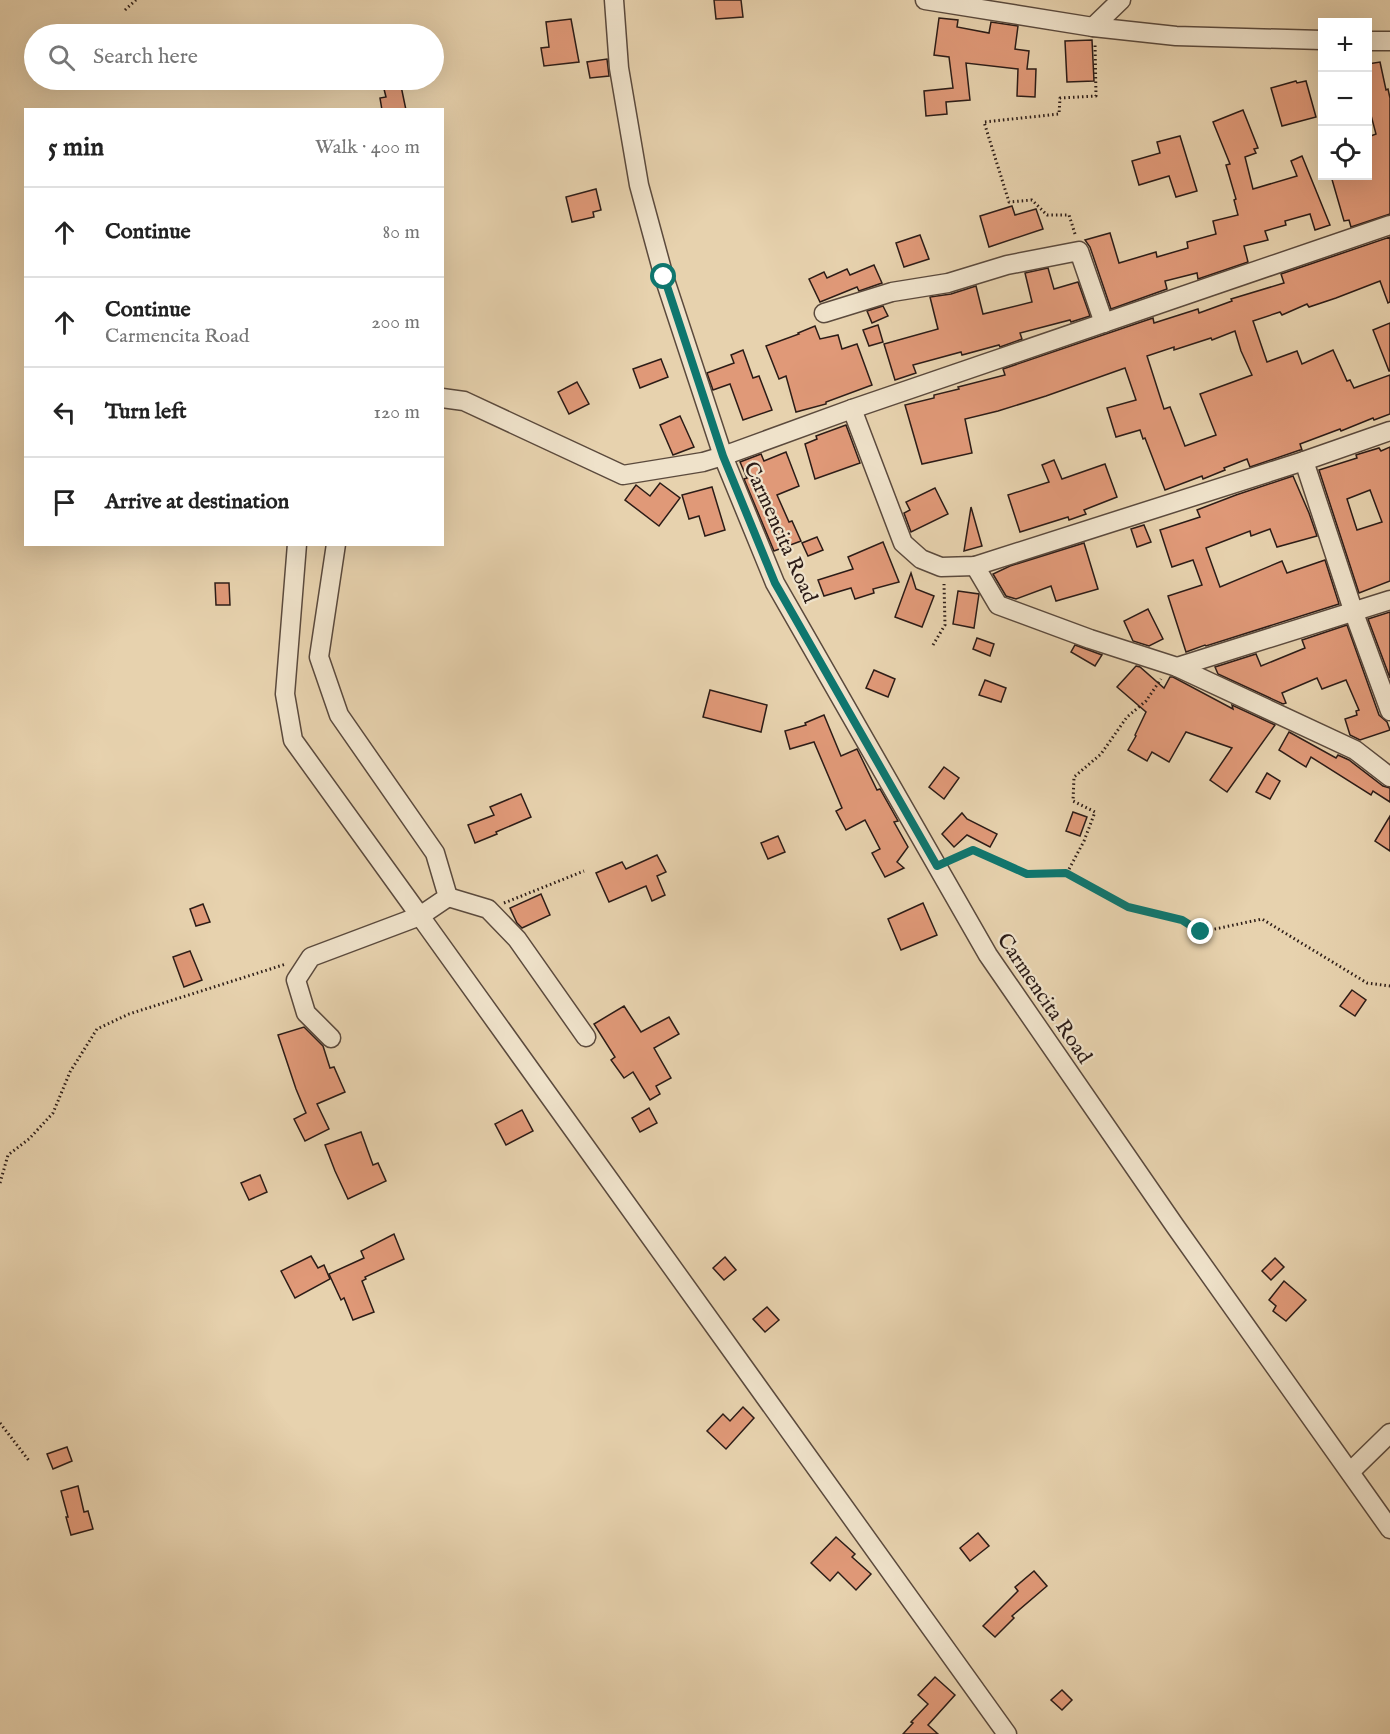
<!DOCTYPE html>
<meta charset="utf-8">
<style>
:root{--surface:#fff;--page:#f2f2f2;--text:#222;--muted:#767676;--line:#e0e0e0}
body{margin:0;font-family:"IM FELL English",serif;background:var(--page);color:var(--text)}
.controls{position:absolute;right:18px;top:18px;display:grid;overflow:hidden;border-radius:0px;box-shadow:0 6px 24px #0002}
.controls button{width:54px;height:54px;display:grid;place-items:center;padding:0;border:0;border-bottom:2px solid var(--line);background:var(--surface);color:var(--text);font:30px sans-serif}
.stop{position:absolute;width:18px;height:18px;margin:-14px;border:4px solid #0f766e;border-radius:50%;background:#fff}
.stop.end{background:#0f766e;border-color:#fff;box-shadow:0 2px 6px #0008}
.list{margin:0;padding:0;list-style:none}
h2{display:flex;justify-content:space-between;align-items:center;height:78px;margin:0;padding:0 24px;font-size:26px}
h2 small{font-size:20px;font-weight:400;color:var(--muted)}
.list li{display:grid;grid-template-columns:39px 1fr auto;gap:18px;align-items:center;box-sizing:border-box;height:90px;padding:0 24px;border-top:2px solid var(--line)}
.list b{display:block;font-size:22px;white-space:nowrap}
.list p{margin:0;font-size:20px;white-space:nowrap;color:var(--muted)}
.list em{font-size:20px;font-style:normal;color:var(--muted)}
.icon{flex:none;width:33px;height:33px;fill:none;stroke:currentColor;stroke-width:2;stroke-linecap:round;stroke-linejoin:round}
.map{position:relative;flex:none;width:1390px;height:1734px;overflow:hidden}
.search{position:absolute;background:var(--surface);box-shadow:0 6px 24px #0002;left:24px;top:24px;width:420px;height:66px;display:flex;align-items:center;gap:15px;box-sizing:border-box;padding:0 21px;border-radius:33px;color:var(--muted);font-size:22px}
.panel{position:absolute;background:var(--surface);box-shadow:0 6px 24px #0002;left:24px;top:108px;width:420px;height:438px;border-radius:0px}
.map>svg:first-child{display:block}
.building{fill:#e09978;stroke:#2c1c17;stroke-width:1.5;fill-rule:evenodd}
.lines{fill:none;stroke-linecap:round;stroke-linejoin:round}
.minor-casing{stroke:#5b4a3d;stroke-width:21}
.path{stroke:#2c1c17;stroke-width:3;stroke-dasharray:1.5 3;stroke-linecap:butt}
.minor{stroke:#efe2ca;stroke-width:18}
.route{stroke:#0f766e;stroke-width:8}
.labels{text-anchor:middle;stroke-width:4.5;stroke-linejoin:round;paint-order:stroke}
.street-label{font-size:21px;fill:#2c1c17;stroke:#efe2ca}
</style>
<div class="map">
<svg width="1390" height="1734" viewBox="0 0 1390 1734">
<rect width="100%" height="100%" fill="#e7d2ae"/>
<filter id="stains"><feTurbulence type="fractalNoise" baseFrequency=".00333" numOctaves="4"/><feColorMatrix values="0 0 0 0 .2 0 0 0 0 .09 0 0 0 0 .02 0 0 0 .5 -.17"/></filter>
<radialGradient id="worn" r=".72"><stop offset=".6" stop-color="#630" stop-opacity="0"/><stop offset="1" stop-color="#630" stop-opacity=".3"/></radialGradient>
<g class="building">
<path d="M714 0H741L743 17 716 19Z"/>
<path d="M939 18 958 20 957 27 989 33 991 22 1018 26 1015 49 1029 51 1027 69H1036L1035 97 1017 96 1018 69 966 63 970 100 946 102 947 114 926 116 924 91 953 88 949 57 934 55Z"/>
<path d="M571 19 579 62 544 66 541 48 549 47 546 22Z"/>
<path d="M1092 40 1094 81 1067 82 1065 41Z"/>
<path d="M607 59 609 76 590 78 587 62Z"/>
<path d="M1380 62 1386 90 1388 89 1390 98V214L1351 227 1349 220 1344 221 1331 176H1368V137L1376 134 1368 104V64Z"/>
<path d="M1296 81 1297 83 1306 81 1316 117 1282 126 1271 88Z"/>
<path d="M401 86 406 110H382L380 98 386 97 384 89Z"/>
<path d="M1243 110 1258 148 1254 149 1256 153 1245 157 1253 189 1297 176 1291 161 1302 156 1330 225 1315 230 1310 214 1285 221 1286 225 1265 231 1268 240 1244 246 1248 262 1198 279 1197 273 1165 281 1167 289 1111 309 1090 247 1085 240 1110 233 1119 263 1156 252 1157 257 1188 248 1187 242 1216 234 1213 221 1238 215 1234 200 1236 199 1226 165 1230 164 1213 122Z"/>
<path d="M1180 136 1197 191 1176 197 1169 176 1139 185 1132 161 1160 153 1157 142Z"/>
<path d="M596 189 601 210 593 212 594 217 572 222 566 197Z"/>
<path d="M1012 206 1015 215 1036 209 1043 229 989 247 980 216Z"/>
<path d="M920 235 929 259 904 267 896 243Z"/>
<path d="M1390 237V302L1388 303 1380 281 1336 298 1309 307 1307 304 1282 315 1280 312 1253 321 1267 362 1297 351 1302 364 1333 350 1347 381 1350 380 1354 388 1390 375V414L1374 420 1373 418 1341 431 1340 429 1300 444 1302 450H1300L1250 467 1247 459 1224 468 1225 470 1203 479 1202 476 1165 490 1145 438 1143 439 1140 430 1116 437 1107 408 1136 400 1125 368 1046 396 998 411 965 419 972 453 922 464 905 405 934 398V395L959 389 958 387 1005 375 1003 369 1153 318 1154 323 1198 309 1199 313 1232 301 1231 299 1284 283 1281 274ZM1235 331 1241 351 1252 375 1200 394 1216 435 1185 446 1170 407 1164 409 1147 356 1174 347V350L1211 338 1212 340Z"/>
<path d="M874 265 882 283 859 291 857 287 820 302 809 279 824 272 827 278 847 269 850 275Z"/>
<path d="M1048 268 1054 289 1078 282 1090 316 1071 322 1070 320 1020 333 1022 339 1000 347 999 345 962 355 961 352 913 365 916 373 895 380 884 344 938 329 930 297 951 294 976 286 983 314 1032 302 1025 273Z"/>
<path d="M883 306 888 316 872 323 867 311Z"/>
<path d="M1390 323V371H1389L1373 330Z"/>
<path d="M878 325 883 342 869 346 863 330Z"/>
<path d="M815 326 820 339 838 335 842 349 857 344 872 385 826 402V404L796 412 786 376 779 379 766 346 799 334 798 333Z"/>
<path d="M743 350 753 378 759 376 772 410 743 420 730 384 713 390 707 373 734 363 731 355Z"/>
<path d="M661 359 668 377 640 388 633 369Z"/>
<path d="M577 382 589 404 569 414 558 392Z"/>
<path d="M680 416 694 447 673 455 660 425Z"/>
<path d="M846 425 860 463 815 479 805 444 817 439 816 436Z"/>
<path d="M1390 447V581L1359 593 1319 470 1357 458 1356 455 1359 454 1379 448 1381 451ZM1370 490 1382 522 1357 530 1347 499Z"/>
<path d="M786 452 799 486 777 495 789 522 792 521 801 541 774 551 744 479 747 478 740 462 761 454 764 461Z"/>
<path d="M1054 460 1062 479 1105 464 1117 497 1084 510 1086 514 1069 520 1068 517 1020 532 1008 495 1049 482 1042 465Z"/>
<path d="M1293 476 1309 513 1317 536 1277 547 1270 529 1251 536 1250 531 1206 548 1220 587 1282 561 1287 573 1325 560 1339 604 1206 646 1205 645 1186 652 1168 596 1202 585 1193 560 1172 567 1160 530 1200 517 1197 510 1236 495Z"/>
<path d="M660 483 680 498 659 526 625 500 636 485 650 496Z"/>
<path d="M712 487 725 530 705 536 699 516 689 519 682 495Z"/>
<path d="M935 488 948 514 911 532 904 513 910 510 906 502Z"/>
<path d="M971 507 982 546 964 551Z"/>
<path d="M1144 525 1151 542 1137 547 1131 529Z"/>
<path d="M817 537 823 550 808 556 802 543Z"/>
<path d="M883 542 899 582 873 589 874 593 855 599 851 588 824 596 818 580 853 569 848 557Z"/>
<path d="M1084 543 1098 589 1056 601 1051 586 1016 599 1006 596 993 574 1010 566Z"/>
<path d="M911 573 916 589 934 596 922 627 895 617Z"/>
<path d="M215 583H229L230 605H216Z"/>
<path d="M958 591 979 594 974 628 953 624Z"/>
<path d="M1148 609 1163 639 1149 646 1133 641 1124 621Z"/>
<path d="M1390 612V678L1368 619Z"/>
<path d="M1347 625 1379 715 1387 722 1390 730 1360 740 1350 735 1345 719 1357 715 1356 711 1359 710 1346 680 1322 689 1317 678 1282 693 1286 703 1283 704 1218 674 1215 667 1256 654 1261 666 1305 648 1302 640Z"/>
<path d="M977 638 994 644 990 656 973 649Z"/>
<path d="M1075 645 1102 655 1095 666 1071 652Z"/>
<path d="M1136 666 1140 667 1164 688 1170 677H1173L1233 709 1232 705 1275 725 1227 792 1210 780 1232 748 1186 732 1169 762 1152 752 1147 761 1128 750 1136 736 1135 735 1146 712 1117 687Z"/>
<path d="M874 670 895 679 888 697 866 688Z"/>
<path d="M985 680 1006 688 1001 702 979 695Z"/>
<path d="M710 690 767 705 761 732 703 717Z"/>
<path d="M824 715 841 756 857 749 877 790 880 789 898 821 894 822 908 847 897 862 904 868 885 877 872 853 880 849 865 820 846 830 836 811 842 808 814 742 790 749 785 731 806 725 805 723Z"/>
<path d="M1289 732 1336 758 1338 755 1349 760 1383 786 1390 788V802L1373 791 1371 795 1311 757 1306 767 1279 750Z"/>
<path d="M944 767 959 778 944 799 929 787Z"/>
<path d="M1267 773 1280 781 1270 799 1256 792Z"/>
<path d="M521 794 531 817 496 832 497 834 475 843 468 825 494 815 490 807Z"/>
<path d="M1073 812 1087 817 1080 836 1066 831Z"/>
<path d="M962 813 967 819 997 834 990 847 967 835 954 847 942 834Z"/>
<path d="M1390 816V851L1375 841Z"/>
<path d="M778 836 785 852 768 859 761 843Z"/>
<path d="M657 855 666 872 657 876 665 895 652 901 646 886 609 902 596 873 622 862 626 869Z"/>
<path d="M541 894 550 915 522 928 517 923 510 908Z"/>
<path d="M923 903 937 935 901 950 888 919Z"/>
<path d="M203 904 210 922 196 926 190 909Z"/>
<path d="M190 951 202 980 184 987 173 957Z"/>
<path d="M1352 990 1366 1000 1355 1016 1340 1006Z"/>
<path d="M624 1006 641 1032 669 1017 679 1034 654 1048 671 1078 656 1086 660 1094 650 1100 633 1072 624 1078 611 1060 615 1057 594 1024Z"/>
<path d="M304 1027 323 1046 330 1068 334 1067 345 1092 317 1104 329 1129 305 1141 294 1119 306 1113 296 1089 278 1035Z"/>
<path d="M649 1108 657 1123 640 1132 632 1118Z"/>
<path d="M522 1110 533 1131 506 1145 495 1124Z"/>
<path d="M361 1132 373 1165 378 1163 386 1181 348 1199 335 1171 325 1145Z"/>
<path d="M260 1175 267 1192 249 1200 241 1183Z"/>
<path d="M394 1234 404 1259 365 1277 366 1279 362 1281 374 1312 353 1320 344 1298 341 1300 329 1274 364 1258 361 1251Z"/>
<path d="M311 1256 318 1268 324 1265 330 1279 295 1298 281 1271Z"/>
<path d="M725 1257 736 1270 724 1280 713 1268Z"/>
<path d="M1275 1258 1284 1267 1271 1280 1262 1271Z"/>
<path d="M1284 1281 1306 1300 1286 1321 1273 1311 1276 1306 1269 1300Z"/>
<path d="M767 1307 779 1320 765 1332 753 1319Z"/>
<path d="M743 1407 754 1418 726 1449 707 1431 723 1414 730 1421Z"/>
<path d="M67 1447 72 1461 53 1469 47 1454Z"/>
<path d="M78 1486 84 1512 88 1511 93 1529 71 1535 66 1517H68L61 1491Z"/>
<path d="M978 1533 989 1546 970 1561 960 1548Z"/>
<path d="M836 1537 855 1554 852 1557 871 1574 856 1590 838 1572 830 1581 811 1563Z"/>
<path d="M1034 1571 1047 1586 1012 1616 1014 1618 995 1637 983 1626 1018 1591 1015 1587Z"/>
<path d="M935 1677 955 1695 928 1725 938 1734H903L913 1723 911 1722 928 1704 918 1695Z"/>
<path d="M1062 1690 1072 1700 1062 1710 1051 1700Z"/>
</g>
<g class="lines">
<g class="minor-casing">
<g id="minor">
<path d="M614 0 619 68 639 185 664 277 723 456 775 583 988 955 1175 1226 1390 1529"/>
<path d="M925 0 1093 27 1176 36 1322 40"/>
<path d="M1093 27 1121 0"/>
<path d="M1368 41H1390"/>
<path d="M824 313 892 292 948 283 1007 265 1079 251 1104 323"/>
<path d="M442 398 464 401 623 475 703 462 723 456 852 409 1390 225"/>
<path d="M852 409 903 543 921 559 941 567 975 566 1304 461 1390 431"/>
<path d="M1304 461 1354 613 1390 711"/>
<path d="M297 544 285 694 293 740 420 916 311 957 296 980 306 1013 331 1038"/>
<path d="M336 544 319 657 339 715 435 853 448 897 420 916 1007 1734"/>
<path d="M975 566 998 605 1090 639 1177 667 1355 750 1390 777"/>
<path d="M1177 667 1390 600"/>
<path d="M448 897 488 909 517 939 586 1037"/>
<path d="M1350 1472 1390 1433"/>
</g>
</g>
<g class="path">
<path d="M125 10 136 0"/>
<path d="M1075 234 1069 215H1047L1032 200 1009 202 984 122 1059 114 1060 98 1096 96 1095 44"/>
<path d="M933 645 945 625 944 584"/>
<path d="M952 859 973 850 1027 874 1066 873 1128 907 1182 920 1201 932 1262 919 1367 983 1390 986"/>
<path d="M1067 873 1084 841 1095 812 1073 801 1074 777 1101 754 1127 717 1146 701 1161 679"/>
<path d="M504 903 584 871"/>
<path d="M0 1183 8 1155 29 1139 53 1113 70 1072 97 1029 129 1014 286 964"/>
<path d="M0 1423 30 1462"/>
</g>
<use href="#minor" class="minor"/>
</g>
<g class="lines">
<path class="route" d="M664 277 723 456 775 583 937 866 973 850 1027 874 1066 873 1128 907 1182 920 1201 932"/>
</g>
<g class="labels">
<g class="street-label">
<text transform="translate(781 532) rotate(66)" y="7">Carmencita Road</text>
<text transform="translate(1045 998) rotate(56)" y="7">Carmencita Road</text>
</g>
</g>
<rect width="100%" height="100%" filter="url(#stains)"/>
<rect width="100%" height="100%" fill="url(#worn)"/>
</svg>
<div class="controls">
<button>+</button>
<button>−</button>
<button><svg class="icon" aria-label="locate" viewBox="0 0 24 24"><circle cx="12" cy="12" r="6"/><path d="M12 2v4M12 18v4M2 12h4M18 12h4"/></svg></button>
</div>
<div class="stop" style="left:664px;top:277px"></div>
<div class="stop end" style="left:1201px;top:932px"></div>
<div class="search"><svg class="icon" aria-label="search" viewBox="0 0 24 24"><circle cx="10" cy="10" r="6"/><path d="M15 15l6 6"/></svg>Search here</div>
<section class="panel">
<h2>5 min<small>Walk · 400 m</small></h2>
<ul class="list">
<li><svg class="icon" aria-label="ahead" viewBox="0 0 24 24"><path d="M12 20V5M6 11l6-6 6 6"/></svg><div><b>Continue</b></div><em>80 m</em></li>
<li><svg class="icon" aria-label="ahead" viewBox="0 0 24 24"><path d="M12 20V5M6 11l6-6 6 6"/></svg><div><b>Continue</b><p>Carmencita Road</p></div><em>200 m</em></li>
<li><svg class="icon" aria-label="left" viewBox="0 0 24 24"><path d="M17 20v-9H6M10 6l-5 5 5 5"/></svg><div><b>Turn left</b></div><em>120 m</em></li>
<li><svg class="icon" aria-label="arrive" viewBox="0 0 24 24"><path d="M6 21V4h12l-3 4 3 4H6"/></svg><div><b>Arrive at destination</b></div></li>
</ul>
</section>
</div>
